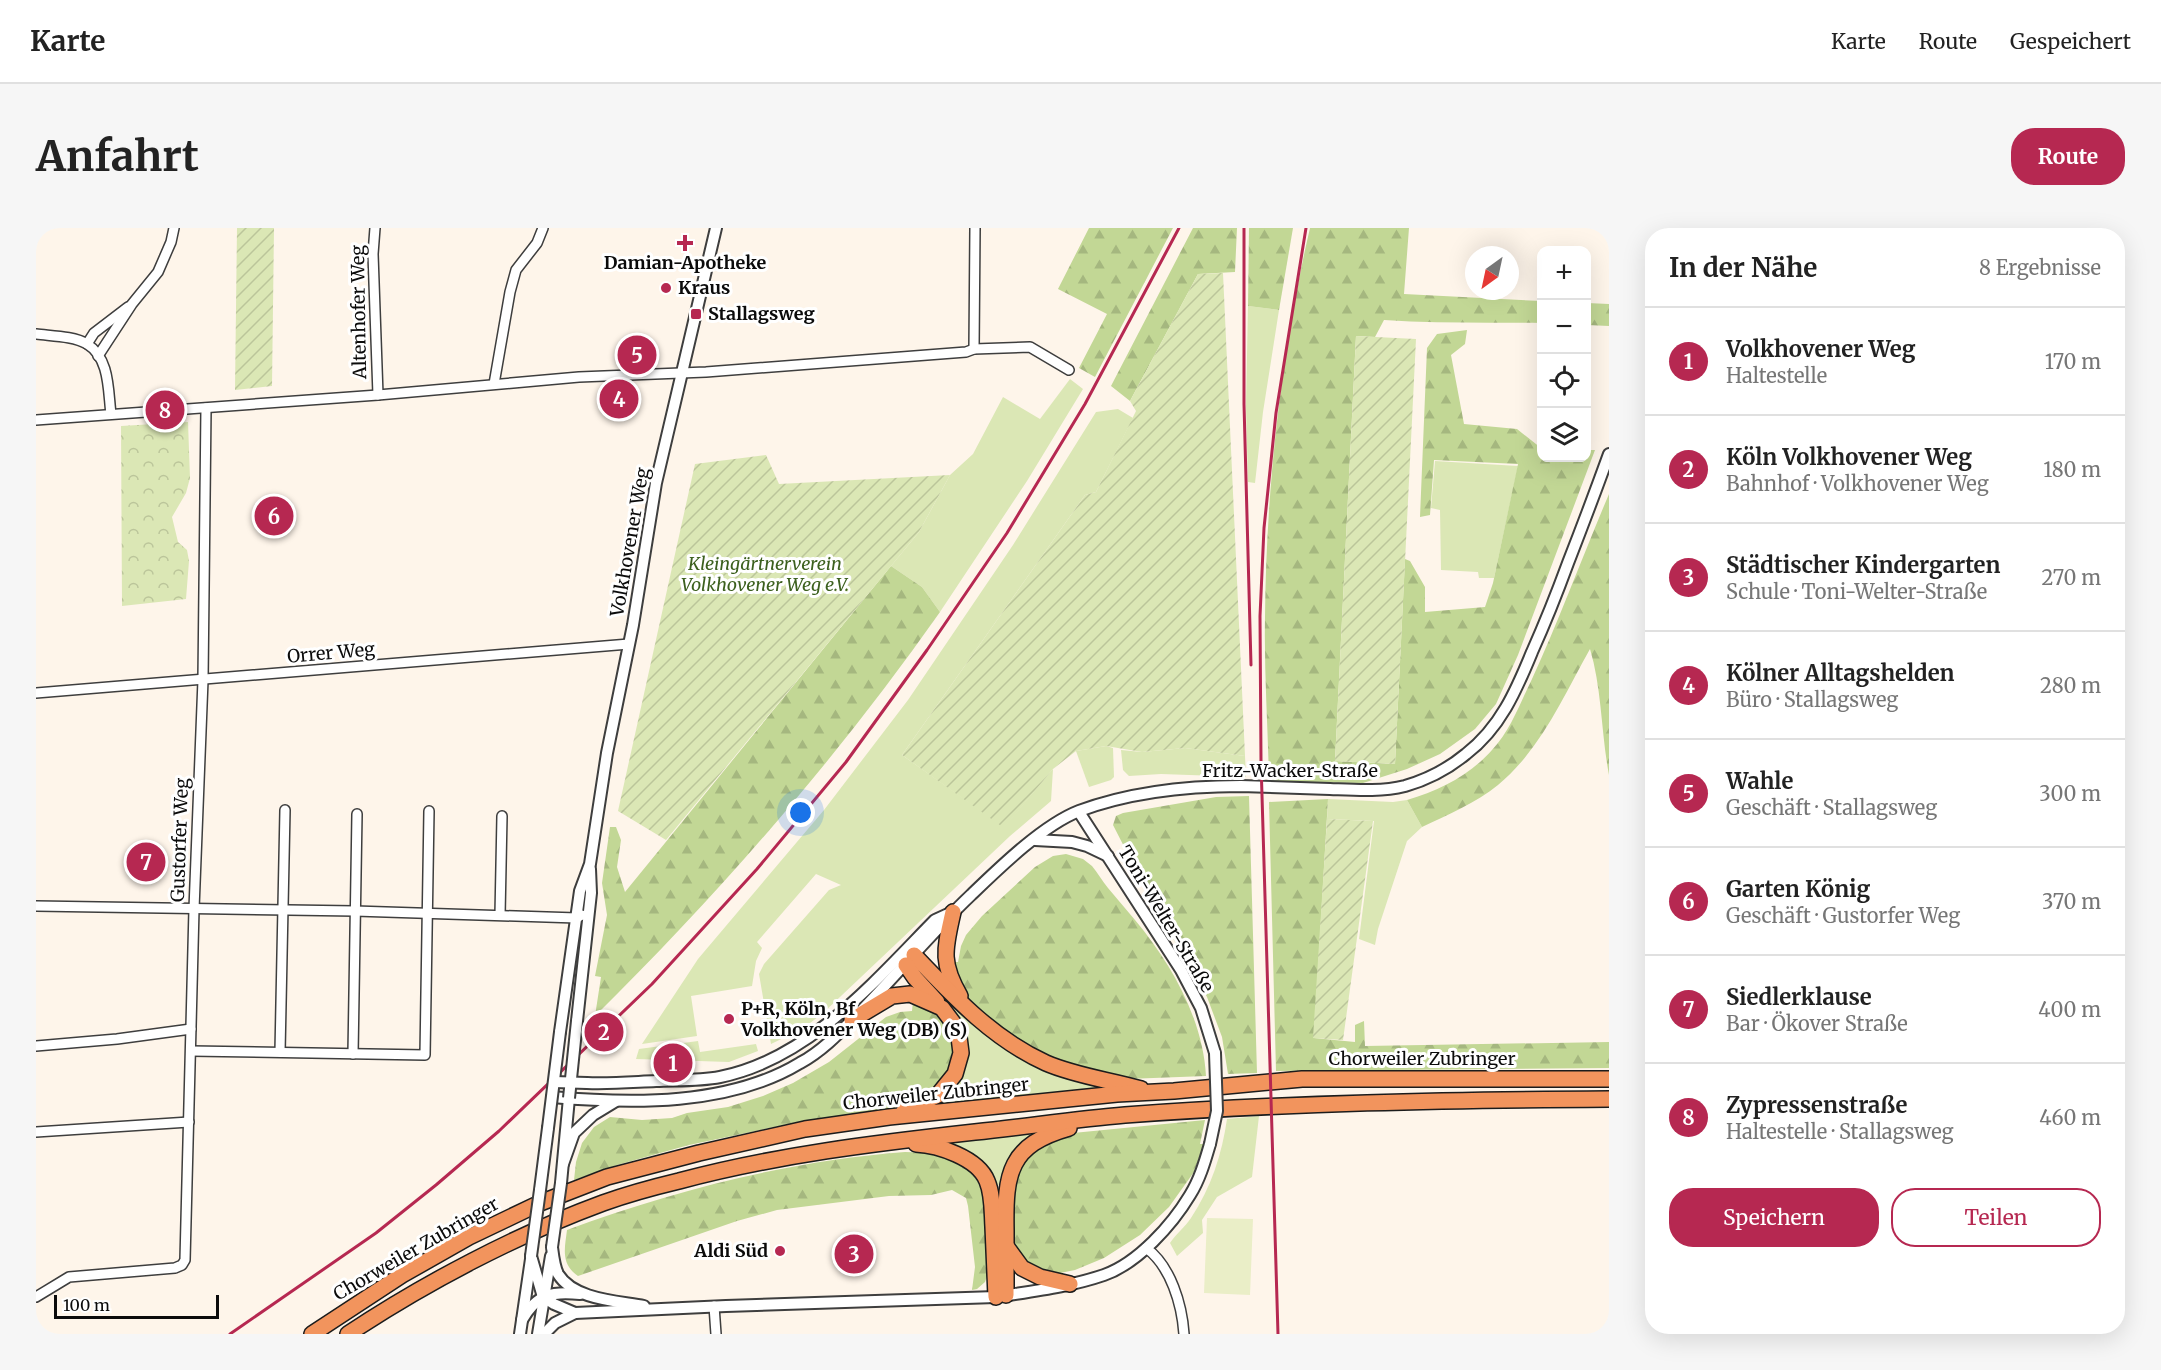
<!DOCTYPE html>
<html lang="de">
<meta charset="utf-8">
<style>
:root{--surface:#fff;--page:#f6f6f6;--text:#222;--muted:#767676;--line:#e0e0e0;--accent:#b62851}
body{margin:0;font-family:Merriweather,serif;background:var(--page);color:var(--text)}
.controls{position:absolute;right:18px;top:18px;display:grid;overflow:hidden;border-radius:12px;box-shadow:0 6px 24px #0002}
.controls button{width:54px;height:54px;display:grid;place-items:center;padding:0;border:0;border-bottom:2px solid var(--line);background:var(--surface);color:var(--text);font:30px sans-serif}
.compass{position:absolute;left:1429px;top:18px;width:54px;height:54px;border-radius:50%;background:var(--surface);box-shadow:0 6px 24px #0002;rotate:213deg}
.scale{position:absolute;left:18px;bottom:15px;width:165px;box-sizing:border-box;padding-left:6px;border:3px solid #0b0b0b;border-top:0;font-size:16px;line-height:21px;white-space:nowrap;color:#0b0b0b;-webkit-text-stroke:4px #fff;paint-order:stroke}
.you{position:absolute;left:765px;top:585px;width:21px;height:21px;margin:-15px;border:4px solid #fff;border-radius:50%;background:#1a73e8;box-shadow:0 0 0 9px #1a73e833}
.badge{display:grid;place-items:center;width:39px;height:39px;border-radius:50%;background:var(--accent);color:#fff;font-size:20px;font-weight:700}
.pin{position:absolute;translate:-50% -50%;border:3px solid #fff;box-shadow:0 2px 6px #0006}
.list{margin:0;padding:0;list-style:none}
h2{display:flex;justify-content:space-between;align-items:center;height:78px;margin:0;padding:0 24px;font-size:26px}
h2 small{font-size:20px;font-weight:400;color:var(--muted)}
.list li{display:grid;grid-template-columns:39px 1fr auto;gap:18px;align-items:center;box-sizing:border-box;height:108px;padding:0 24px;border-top:2px solid var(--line)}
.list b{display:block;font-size:22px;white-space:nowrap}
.list p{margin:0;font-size:20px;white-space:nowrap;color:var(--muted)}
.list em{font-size:20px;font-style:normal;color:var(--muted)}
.actions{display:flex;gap:12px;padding:18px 24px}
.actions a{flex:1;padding:14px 0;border:2px solid var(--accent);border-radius:24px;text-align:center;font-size:21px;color:var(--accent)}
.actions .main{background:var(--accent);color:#fff}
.icon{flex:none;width:33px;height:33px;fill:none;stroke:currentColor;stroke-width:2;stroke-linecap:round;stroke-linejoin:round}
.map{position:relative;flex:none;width:1573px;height:1106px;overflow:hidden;border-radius:24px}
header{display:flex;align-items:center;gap:36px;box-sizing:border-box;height:84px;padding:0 30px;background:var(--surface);border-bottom:2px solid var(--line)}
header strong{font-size:28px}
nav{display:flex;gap:33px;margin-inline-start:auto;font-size:21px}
.intro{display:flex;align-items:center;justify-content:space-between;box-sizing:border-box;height:144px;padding:0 36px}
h1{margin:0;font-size:42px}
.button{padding:15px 27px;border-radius:24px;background:var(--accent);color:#fff;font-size:21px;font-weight:700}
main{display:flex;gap:36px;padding:0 36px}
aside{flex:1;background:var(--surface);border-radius:24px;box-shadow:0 6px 24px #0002}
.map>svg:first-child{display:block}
.grass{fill:#dbe7b5}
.forest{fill:url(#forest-firs)}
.park{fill:url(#park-crowns)}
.garden{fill:url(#garden-furrows)}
.pitch{fill:#eaeec7}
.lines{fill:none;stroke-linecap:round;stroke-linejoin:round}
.minor-casing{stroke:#3e3e3e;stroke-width:12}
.tertiary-casing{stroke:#3e3e3e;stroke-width:14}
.trunk-casing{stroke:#1c1c1c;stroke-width:18}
.minor{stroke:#fff;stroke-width:9}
.tertiary{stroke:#fff;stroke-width:10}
.trunk{stroke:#f2945d;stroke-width:15}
.rail{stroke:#b62851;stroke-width:3}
.tertiary-bridge-casing{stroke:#3e3e3e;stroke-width:14;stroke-linecap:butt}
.tertiary-bridge{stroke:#fff;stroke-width:10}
.poi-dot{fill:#b62851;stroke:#fff;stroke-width:2}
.labels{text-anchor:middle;stroke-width:6;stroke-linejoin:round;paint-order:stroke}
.poi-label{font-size:18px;font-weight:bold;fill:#0b0b0b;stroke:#fff;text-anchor:start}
.street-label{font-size:18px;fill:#0b0b0b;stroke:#fff}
.park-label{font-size:18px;font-style:italic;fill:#3c601e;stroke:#fff}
</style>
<header>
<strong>Karte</strong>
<nav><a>Karte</a><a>Route</a><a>Gespeichert</a></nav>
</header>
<div class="intro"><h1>Anfahrt</h1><a class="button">Route</a></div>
<main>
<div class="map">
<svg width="1573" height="1106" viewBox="0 0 1573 1106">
<defs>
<pattern id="forest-firs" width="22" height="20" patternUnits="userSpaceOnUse" patternTransform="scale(1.5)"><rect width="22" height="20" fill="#c2d795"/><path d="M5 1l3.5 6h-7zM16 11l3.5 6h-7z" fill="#a5b77f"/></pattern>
<pattern id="park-crowns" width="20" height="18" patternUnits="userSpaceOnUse" patternTransform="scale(1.5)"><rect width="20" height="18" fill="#dbe7b5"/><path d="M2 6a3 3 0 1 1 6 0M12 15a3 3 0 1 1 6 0" fill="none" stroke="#bbc59a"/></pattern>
<pattern id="garden-furrows" width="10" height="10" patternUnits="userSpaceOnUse" patternTransform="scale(1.5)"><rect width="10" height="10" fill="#dbe7b5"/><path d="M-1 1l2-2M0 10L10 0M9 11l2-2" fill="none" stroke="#bbc59a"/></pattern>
</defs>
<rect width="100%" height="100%" fill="#fef5ea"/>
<g class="grass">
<path d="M1212 78 1243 82 1227 184 1219 255 1212 254 1210 178Z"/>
<path d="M1034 151 1047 161 991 253 904 384 886 359 855 338 883 304 914 247 937 226 967 169 1004 191Z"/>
<path d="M1082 181 1097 190 1060 264 1049 267 866 527 968 599 1017 541 1015 573 974 608 786 786 766 801 735 816 723 746 728 736 793 662 805 657 780 646 721 714 726 720 720 733 716 758 655 768 661 808 606 816 662 731 788 582 872 472 977 317 1060 184Z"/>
<path d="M1399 233 1482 238 1458 350H1443L1442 344 1405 342 1404 282 1395 280Z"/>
<path d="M1070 518 1077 520 1078 549 1075 552 1053 559 1040 523Z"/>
<path d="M1149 520 1209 528 1210 549 1125 546 1093 548 1087 542 1085 522 1106 524Z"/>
<path d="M1292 571 1357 574 1371 572 1386 599 1371 613 1342 701 1339 717 1323 711 1338 593 1291 591Z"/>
<path d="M891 748C926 783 960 825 1009 842 1034 850 1063 853 1090 859L886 881V753Z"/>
<path d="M662 813 664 824 720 816 722 823 693 834 600 831 603 821Z"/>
<path d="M1223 888 1216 949 1181 969 1166 992 1167 1005 1141 1028 1134 1015C1140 1006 1149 999 1155 990 1175 960 1186 926 1191 891Z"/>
<path d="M1016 899 966 956 958 958 907 915Z"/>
</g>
<g class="forest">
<path d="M1053 0H1137L1059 149 1043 140 1071 86 1022 61Z"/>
<path d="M1157 0H1201L1199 44 1162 46 1094 173 1075 158Z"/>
<path d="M1213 0H1257L1243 82 1212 78Z"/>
<path d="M1274 0H1373L1368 66 1505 73V95C1453 94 1401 96 1348 92L1339 109 1320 108 1299 533 1359 536 1369 331 1374 333 1389 359V384L1449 379 1457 355 1482 236 1398 232 1394 287 1384 289 1391 120 1401 106 1431 102 1429 116 1415 127 1428 196 1481 201 1505 220 1506 230H1550L1551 222H1559L1482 427 1460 476 1439 501 1404 526 1371 541 1327 555 1233 554C1232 499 1228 445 1229 390 1230 262 1245 124 1274 0Z"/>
<path d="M1551 75 1573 76V98L1551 97Z"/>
<path d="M1573 266V547C1565 505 1566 461 1554 421 1527 469 1505 521 1462 557 1440 575 1411 587 1386 599L1371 572C1404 562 1433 548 1456 522 1475 502 1484 475 1496 451 1524 390 1547 327 1573 266Z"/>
<path d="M855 338 886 359 904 384C802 529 685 664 559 788L565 749 559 748 571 687 566 655 574 599H580L585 612 581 639 589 664Z"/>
<path d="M1213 568 1221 845 1192 846 1186 809 1171 769 1120 681 1077 597 1080 588 1087 585 1180 569Z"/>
<path d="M1292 571 1278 810 1319 814V797L1328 793 1329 818 1573 814V840L1240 843 1233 574Z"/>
<path d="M1030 626 1047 631 1056 638C1062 645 1066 653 1072 660 1081 671 1090 681 1099 692 1135 735 1167 791 1170 848L1091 851 1026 837 968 803 924 762 913 734H922L925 718 930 707 946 688 999 639 1017 628Z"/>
<path d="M877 773 889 776 913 794 920 830 907 858 863 879 757 895 653 917 581 937 538 952 540 934 546 915 558 899 574 889 606 892 636 890 651 885 692 879 727 868 757 855 793 834 850 789 864 784 876 783Z"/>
<path d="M1169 892 1164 916H1168L1158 944 1133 979 1104 1007 1068 1030 1039 1042 1019 1046 997 1042 976 1017 973 965 986 931 1027 906Z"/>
<path d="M869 924C961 925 949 974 952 1045L949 1054 941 1061 936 1062 939 1039 932 978 930 970 916 962 895 967 853 968 741 982 701 993 542 1048C524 1036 529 1019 531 1002 639 962 753 933 869 924Z"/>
</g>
<path class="park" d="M152 194 154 250 150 265 136 289 142 314 151 322 153 333 150 371 86 378 85 198Z"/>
<g class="garden">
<path d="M201 0H238L236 158 199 162Z"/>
<path d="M1187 45 1209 528 1149 520 1106 524 1070 518 1040 523 1017 541 968 600 866 527 1049 267 1060 264 1100 183 1094 173 1162 46Z"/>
<path d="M1320 108 1380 111 1359 536 1299 533Z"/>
<path d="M730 227 743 256 914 247 883 304 630 612 582 583 659 236Z"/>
<path d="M1291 591 1337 593 1307 812 1277 810Z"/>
</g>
<path class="pitch" d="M1171 990 1217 991 1214 1067 1168 1065Z"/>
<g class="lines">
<g class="minor-casing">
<g id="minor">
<path d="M339 0 337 26 342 167"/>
<path d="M0 106C15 108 38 108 51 116 74 130 72 163 75 186"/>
<path d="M51 116 58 105 92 79"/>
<path d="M938 121 939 0"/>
<path d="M62 128 96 76 122 44 135 14 138 0"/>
<path d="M458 156 474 64 480 42 501 15 507 0"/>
<path d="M0 192 342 167 543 149 670 144 930 124 938 121 994 119 1033 142"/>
<path d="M0 465 593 416"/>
<path d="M0 678 319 683 541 690 546 687"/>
<path d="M464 687 466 588"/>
<path d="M0 818 81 811 155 801"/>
<path d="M155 823 389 827 393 583"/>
<path d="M244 824 249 582"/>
<path d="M317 826 321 586"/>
<path d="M0 904 153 894"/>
<path d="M1110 1020C1135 1038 1146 1077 1148 1106"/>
<path d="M0 1069 33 1049 139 1040 146 1037 149 1032 158 681 167 452 170 180"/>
<path d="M678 1078 680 1106"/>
</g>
</g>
<g class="tertiary-casing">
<g id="tertiary">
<path d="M1043 584 1145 742 1165 780 1179 825"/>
<path d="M999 612 1036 614 1051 618 1072 628"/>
<path d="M541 793 555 665 554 641"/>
<path d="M524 804 544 663 554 636 571 525 597 397 620 255 680 0"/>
<path d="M551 855C574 856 597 854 620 853 641 852 663 853 684 849 773 831 838 754 899 692L912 686"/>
<path d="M516 869C596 876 693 878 764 835 788 822 807 801 826 782 863 744 897 703 935 667 963 640 1007 597 1043 583 1094 564 1150 558 1205 558 1234 559 1264 560 1294 561 1319 562 1345 564 1369 558 1390 552 1413 540 1430 526 1464 500 1480 463 1496 424 1509 395 1521 365 1532 335 1546 299 1560 262 1573 226"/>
<path d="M527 936 538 905 557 887 580 873"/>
<path d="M525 955 533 870"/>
<path d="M504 962 512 900"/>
<path d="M516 1019C517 1027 518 1038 522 1046 538 1072 582 1073 608 1078"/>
<path d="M495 1028 507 1069 518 1076 539 1085 690 1078 960 1069C997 1063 1033 1059 1068 1047 1102 1035 1136 997 1154 967 1164 951 1169 933 1174 916"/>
<path d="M486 1092C501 1066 516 1063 544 1066"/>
<path d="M484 1106 495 1031"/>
<path d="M502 1106 515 1028"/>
<path d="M508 1106 519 1095 539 1085"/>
</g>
</g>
<g class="trunk-casing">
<g id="trunk">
<path d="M917 684C909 720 904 734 924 768"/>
<path d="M878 727C918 769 957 811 1010 835 1040 848 1074 852 1105 861"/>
<path d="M870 737 879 750 901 774"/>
<path d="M816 792 856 768 874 766 906 780 918 796 923 809 925 825 919 846 902 867 868 883"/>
<path d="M880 916C902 917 942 930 951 953 957 967 956 984 957 999 958 1023 959 1046 960 1069"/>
<path d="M970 1018 986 1040 1004 1049 1034 1056"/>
<path d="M970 1067C970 1046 970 1024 970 1002 969 945 973 917 1033 900"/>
<path d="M276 1106 366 1047 433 1009 504 975 571 949 663 925 769 901 853 889 1081 866 1138 863 1266 851H1573"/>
<path d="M312 1106C389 1055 480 1007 567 975 592 966 618 959 643 953 740 927 840 915 939 904 989 899 1039 891 1089 887 1250 875 1412 872 1573 871"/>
</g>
</g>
<use href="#minor" class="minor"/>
<use href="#tertiary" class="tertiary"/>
<use href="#trunk" class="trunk"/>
<g class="rail">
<path d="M1208 0V176L1215 437"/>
<path d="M194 1106 340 1005 400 957 463 903 616 756 721 641 810 534 891 422 971 305 1049 176 1143 0"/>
<path d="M1242 1106 1225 534 1224 388 1228 300 1240 185 1270 0"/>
</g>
<g class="tertiary-bridge-casing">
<g id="tertiary-bridge">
<path d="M518 854 551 855"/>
<path d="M533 870 541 793"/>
<path d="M512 900 524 804"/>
<path d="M1174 916 1181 883 1179 825"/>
<path d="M516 1019 525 955"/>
<path d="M495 1028 504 962"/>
</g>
</g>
<use href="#tertiary-bridge" class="tertiary-bridge"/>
</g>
<g class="poi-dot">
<path d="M646 6h6v6h6v6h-6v6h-6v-6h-6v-6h6z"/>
<circle cx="630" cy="60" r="6"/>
<rect x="654" y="80" width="12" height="12" rx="3"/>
<circle cx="693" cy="791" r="6"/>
<circle cx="744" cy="1023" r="6"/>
</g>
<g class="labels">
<g class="poi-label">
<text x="649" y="41" text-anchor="middle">Damian-Apotheke</text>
<text x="642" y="66">Kraus</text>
<text x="672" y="92">Stallagsweg</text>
<text x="705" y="787">P+R, Köln, Bf<tspan x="705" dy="21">Volkhovener Weg (DB) (S)</tspan></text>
<text x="732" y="1029" text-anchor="end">Aldi Süd</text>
</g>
<g class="street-label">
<text transform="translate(323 84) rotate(-91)" y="6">Altenhofer Weg</text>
<text transform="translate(594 314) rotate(-80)" y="6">Volkhovener Weg</text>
<text transform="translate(295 425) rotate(-5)" y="6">Orrer Weg</text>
<text x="1254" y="549">Fritz-Wacker-Straße</text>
<text transform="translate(144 612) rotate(-88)" y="6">Gustorfer Weg</text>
<text transform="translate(1130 691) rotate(59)" y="6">Toni-Welter-Straße</text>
<text x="1386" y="837">Chorweiler Zubringer</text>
<text transform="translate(900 866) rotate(-6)" y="6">Chorweiler Zubringer</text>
<text transform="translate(380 1021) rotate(-30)" y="6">Chorweiler Zubringer</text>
</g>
<g class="park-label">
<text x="729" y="342">Kleingärtnerverein<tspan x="729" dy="21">Volkhovener Weg e.V.</tspan></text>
</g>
</g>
</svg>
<div class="controls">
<button>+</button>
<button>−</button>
<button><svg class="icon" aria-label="locate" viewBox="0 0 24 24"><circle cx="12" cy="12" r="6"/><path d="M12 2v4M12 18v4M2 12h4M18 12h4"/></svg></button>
<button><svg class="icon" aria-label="layers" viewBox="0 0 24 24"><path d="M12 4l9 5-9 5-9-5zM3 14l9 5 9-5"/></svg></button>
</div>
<svg class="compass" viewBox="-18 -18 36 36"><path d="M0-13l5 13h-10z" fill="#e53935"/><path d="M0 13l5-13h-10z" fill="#767676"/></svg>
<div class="scale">100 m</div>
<div class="you"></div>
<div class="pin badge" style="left:637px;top:835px">1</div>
<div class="pin badge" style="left:568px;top:804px">2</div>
<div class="pin badge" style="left:818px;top:1026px">3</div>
<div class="pin badge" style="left:583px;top:171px">4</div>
<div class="pin badge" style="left:601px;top:127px">5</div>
<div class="pin badge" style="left:238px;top:288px">6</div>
<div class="pin badge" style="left:110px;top:634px">7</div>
<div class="pin badge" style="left:129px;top:182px">8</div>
</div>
<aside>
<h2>In der Nähe<small>8 Ergebnisse</small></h2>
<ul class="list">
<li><span class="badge">1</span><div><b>Volkhovener Weg</b><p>Haltestelle</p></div><em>170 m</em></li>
<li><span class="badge">2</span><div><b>Köln Volkhovener Weg</b><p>Bahnhof · Volkhovener Weg</p></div><em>180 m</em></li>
<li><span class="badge">3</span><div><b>Städtischer Kindergarten</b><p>Schule · Toni-Welter-Straße</p></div><em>270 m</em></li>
<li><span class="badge">4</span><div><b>Kölner Alltagshelden</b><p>Büro · Stallagsweg</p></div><em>280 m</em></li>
<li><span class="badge">5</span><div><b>Wahle</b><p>Geschäft · Stallagsweg</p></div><em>300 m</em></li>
<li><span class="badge">6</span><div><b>Garten König</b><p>Geschäft · Gustorfer Weg</p></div><em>370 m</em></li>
<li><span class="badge">7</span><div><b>Siedlerklause</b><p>Bar · Ökover Straße</p></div><em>400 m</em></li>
<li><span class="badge">8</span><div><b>Zypressenstraße</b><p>Haltestelle · Stallagsweg</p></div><em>460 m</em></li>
</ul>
<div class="actions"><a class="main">Speichern</a><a>Teilen</a></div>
</aside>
</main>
